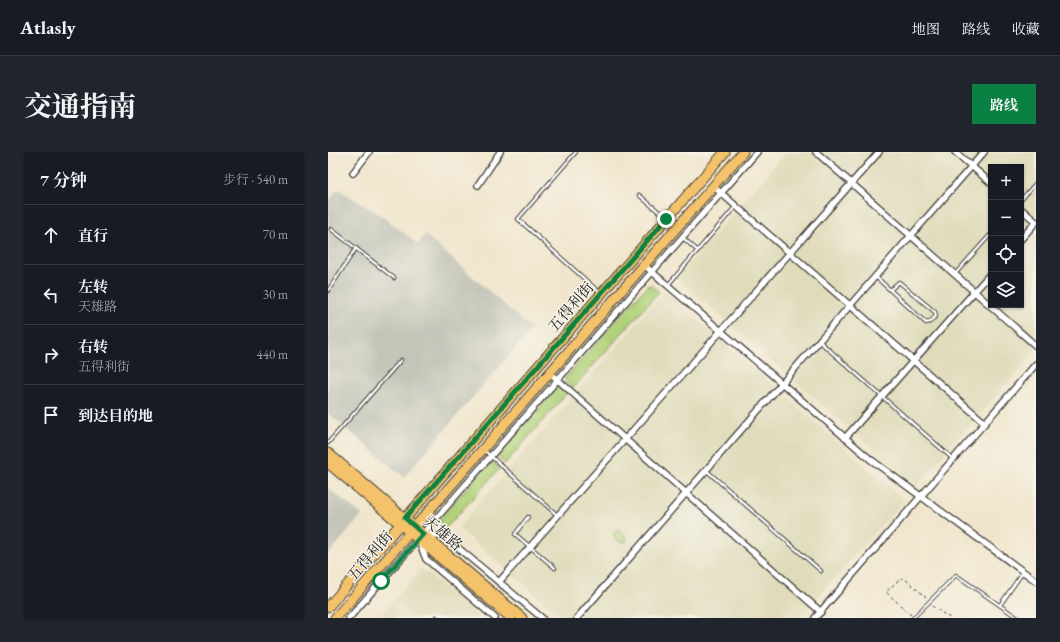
<!DOCTYPE html>
<html lang="zh">
<meta charset="utf-8">
<style>
:root{--surface:#171b24;--page:#20242c;--text:#f1f3f6;--muted:#9ea1a6;--line:#363941;--accent:#0b8043}
body{margin:0;font-family:"EB Garamond","Noto Serif SC",serif;background:var(--page);color:var(--text)}
.controls{position:absolute;right:12px;top:12px;display:grid;overflow:hidden;border-radius:0px;box-shadow:0 1px 3px #0004}
.controls button{width:36px;height:36px;display:grid;place-items:center;padding:0;border:0;border-bottom:1px solid var(--line);background:var(--surface);color:var(--text);font:20px sans-serif}
.stop{position:absolute;width:12px;height:12px;margin:-9px;border:3px solid #0b8043;border-radius:50%;background:#fff}
.stop.end{background:#0b8043;border-color:#fff;box-shadow:0 1px 4px #0008}
.list{margin:0;padding:0;list-style:none}
h2{display:flex;justify-content:space-between;align-items:center;height:52px;margin:0;padding:0 16px;font-size:17px}
h2 small{font-size:13px;font-weight:400;color:var(--muted)}
.list li{display:grid;grid-template-columns:26px 1fr auto;gap:12px;align-items:center;box-sizing:border-box;height:60px;padding:0 16px;border-top:1px solid var(--line)}
.list b{display:block;font-size:15px;white-space:nowrap}
.list p{margin:0;font-size:13px;white-space:nowrap;color:var(--muted)}
.list em{font-size:13px;font-style:normal;color:var(--muted)}
.icon{flex:none;width:22px;height:22px;fill:none;stroke:currentColor;stroke-width:2;stroke-linecap:round;stroke-linejoin:round}
.map{position:relative;flex:none;width:708px;height:466px;overflow:hidden;border-radius:0px}
header{display:flex;align-items:center;gap:24px;box-sizing:border-box;height:56px;padding:0 20px;background:var(--surface);border-bottom:1px solid var(--line)}
header strong{font-size:19px}
nav{display:flex;gap:22px;margin-inline-start:auto;font-size:14px}
.intro{display:flex;align-items:center;justify-content:space-between;box-sizing:border-box;height:96px;padding:0 24px}
h1{margin:0;font-size:28px}
.button{padding:10px 18px;border-radius:0px;background:var(--accent);color:#fff;font-size:14px;font-weight:700}
main{display:flex;gap:24px;padding:0 24px}
aside{flex:1;background:var(--surface);border-radius:0px;box-shadow:0 1px 3px #0004}
.map>svg:first-child{display:block}
.built{fill:#e0dcbb;fill-rule:evenodd}
.industrial{fill:#c4c5b9}
.green{fill:#b1d179;stroke:#66764a}
.lines{fill:none;stroke-linecap:round;stroke-linejoin:round}
.service-casing{stroke:#3c3a37;stroke-width:4.5}
.minor-casing{stroke:#3c3a37;stroke-width:8}
.primary-casing{stroke:#3c3a37;stroke-width:11}
.path{stroke:#3c3a37;stroke-width:1;stroke-dasharray:3 3;stroke-linecap:butt}
.service{stroke:#fff;stroke-width:2.5}
.minor{stroke:#fff;stroke-width:5.5}
.primary{stroke:#f3c26a;stroke-width:9}
.route{stroke:#0b8043;stroke-width:5}
.labels{text-anchor:middle;stroke-width:3;stroke-linejoin:round;paint-order:stroke}
.street-label{font-size:15px;fill:#1c1c1c;stroke:#f7f3e8}
</style>
<header>
<strong>Atlasly</strong>
<nav><a>地图</a><a>路线</a><a>收藏</a></nav>
</header>
<div class="intro"><h1>交通指南</h1><a class="button">路线</a></div>
<main>
<aside>
<h2>7 分钟<small>步行 · 540 m</small></h2>
<ul class="list">
<li><svg class="icon" aria-label="ahead" viewBox="0 0 24 24"><path d="M12 20V5M6 11l6-6 6 6"/></svg><div><b>直行</b></div><em>70 m</em></li>
<li><svg class="icon" aria-label="left" viewBox="0 0 24 24"><path d="M17 20v-9H6M10 6l-5 5 5 5"/></svg><div><b>左转</b><p>天雄路</p></div><em>30 m</em></li>
<li><svg class="icon" aria-label="right" viewBox="0 0 24 24"><path d="M7 20v-9h11M14 6l5 5-5 5"/></svg><div><b>右转</b><p>五得利街</p></div><em>440 m</em></li>
<li><svg class="icon" aria-label="arrive" viewBox="0 0 24 24"><path d="M6 21V4h12l-3 4 3 4H6"/></svg><div><b>到达目的地</b></div></li>
</ul>
</aside>
<div class="map">
<svg width="708" height="466" viewBox="0 0 708 466">
<rect width="100%" height="100%" fill="#f7f3e8"/>
<filter id="ink" filterUnits="userSpaceOnUse"><feTurbulence type="fractalNoise" baseFrequency=".025" numOctaves="2"/><feDisplacementMap in="SourceGraphic" scale="8" xChannelSelector="R" yChannelSelector="G"/><feConvolveMatrix kernelMatrix="1 2 1 2 8 2 1 2 1" color-interpolation-filters="sRGB"/></filter>
<filter id="wash" filterUnits="userSpaceOnUse"><feTurbulence type="fractalNoise" baseFrequency=".012" numOctaves="4" result="noise"/><feDisplacementMap in="SourceGraphic" scale="16" xChannelSelector="R" yChannelSelector="G"/><feGaussianBlur stdDeviation="0.9" result="paint"/><feColorMatrix in="noise" values="0 0 0 0 0 0 0 0 0 0 0 0 0 0 0 0 0 1.4 0 .05"/><feComposite in="paint" operator="in"/></filter>
<g filter="url(#wash)">
<rect width="100%" height="100%" fill="#f1e6cd"/>
<g class="built">
<path d="M459 0H708V199L588 334 349 126ZM663 15H693V153H663Z"/>
<path d="M337 139 576 348 471 466H236L130 376Z"/>
<path d="M93 416 152 466H51Z"/>
</g>
<g class="industrial">
<path d="M10 37 58 67 90 92 97 83 204 177 76 325 0 261V50Z"/>
<path d="M0 336 34 363 0 403Z"/>
</g>
<g class="green">
<path d="M323 133 331 140 245 236 237 229V226L319 134Z"/>
<path d="M232 235 239 241 177 312 170 305V303L229 236Z"/>
<path d="M162 310H164L172 316 118 376 113 371 112 366Z"/>
<path d="M290 378 299 385 298 390H292L286 385V381Z"/>
</g>
</g>
<g filter="url(#ink)">
<g class="lines">
<g class="service-casing">
<g id="service">
<path d="M248 0 190 67 271 140"/>
<path d="M311 43 337 65"/>
<path d="M693 48 708 31"/>
<path d="M3 77 66 126"/>
<path d="M355 86 370 99"/>
<path d="M627 122 663 82"/>
<path d="M548 125 598 171 602 170 608 164 607 160 571 130 562 138"/>
<path d="M340 133 407 55"/>
<path d="M0 139 28 96"/>
<path d="M491 189 625 307"/>
<path d="M0 291 73 208"/>
<path d="M157 299 229 363"/>
<path d="M379 319 493 419"/>
<path d="M200 365 187 382 227 416"/>
<path d="M672 453 695 420"/>
<path d="M108 465 109 466"/>
<path d="M585 466 628 423 690 466"/>
</g>
</g>
<g class="minor-casing">
<g id="minor">
<path d="M488 0 708 194"/>
<path d="M627 0 663 31"/>
<path d="M25 21 41 0"/>
<path d="M150 33 172 0"/>
<path d="M385 34 657 271"/>
<path d="M693 57 708 70"/>
<path d="M693 87 708 70"/>
<path d="M316 113 542 307 708 429"/>
<path d="M222 221 493 460"/>
<path d="M517 286 663 121"/>
<path d="M98 382 117 385 214 466"/>
<path d="M91 389 98 407 167 466"/>
<path d="M171 430 551 0"/>
<path d="M21 466 429 0"/>
<path d="M249 466 656 0"/>
<path d="M487 466 708 212"/>
</g>
</g>
<g class="primary-casing">
<g id="primary">
<path d="M0 301 194 466"/>
<path d="M0 311 183 466"/>
<path d="M0 455 397 0"/>
<path d="M7 466 415 0"/>
</g>
</g>
<g class="path">
<path d="M604 454 622 466"/>
<path d="M583 463 558 440 559 439 573 426 577 427 598 445"/>
</g>
<use href="#service" class="service"/>
<use href="#minor" class="minor"/>
<use href="#primary" class="primary"/>
</g>
</g>
<g class="lines" filter="url(#ink)">
<path class="route" d="M53 429 95 382 77 366 338 67"/>
</g>
<g class="labels">
<g class="street-label">
<text transform="translate(243 155) rotate(-49)" y="5">五得利街</text>
<text transform="translate(115 381) rotate(40)" y="5">天雄路</text>
<text transform="translate(42 404) rotate(-49)" y="5">五得利街</text>
</g>
</g>
</svg>
<div class="controls">
<button>+</button>
<button>−</button>
<button><svg class="icon" aria-label="locate" viewBox="0 0 24 24"><circle cx="12" cy="12" r="6"/><path d="M12 2v4M12 18v4M2 12h4M18 12h4"/></svg></button>
<button><svg class="icon" aria-label="layers" viewBox="0 0 24 24"><path d="M12 4l9 5-9 5-9-5zM3 14l9 5 9-5"/></svg></button>
</div>
<div class="stop" style="left:53px;top:429px"></div>
<div class="stop end" style="left:338px;top:67px"></div>
</div>
</main>
